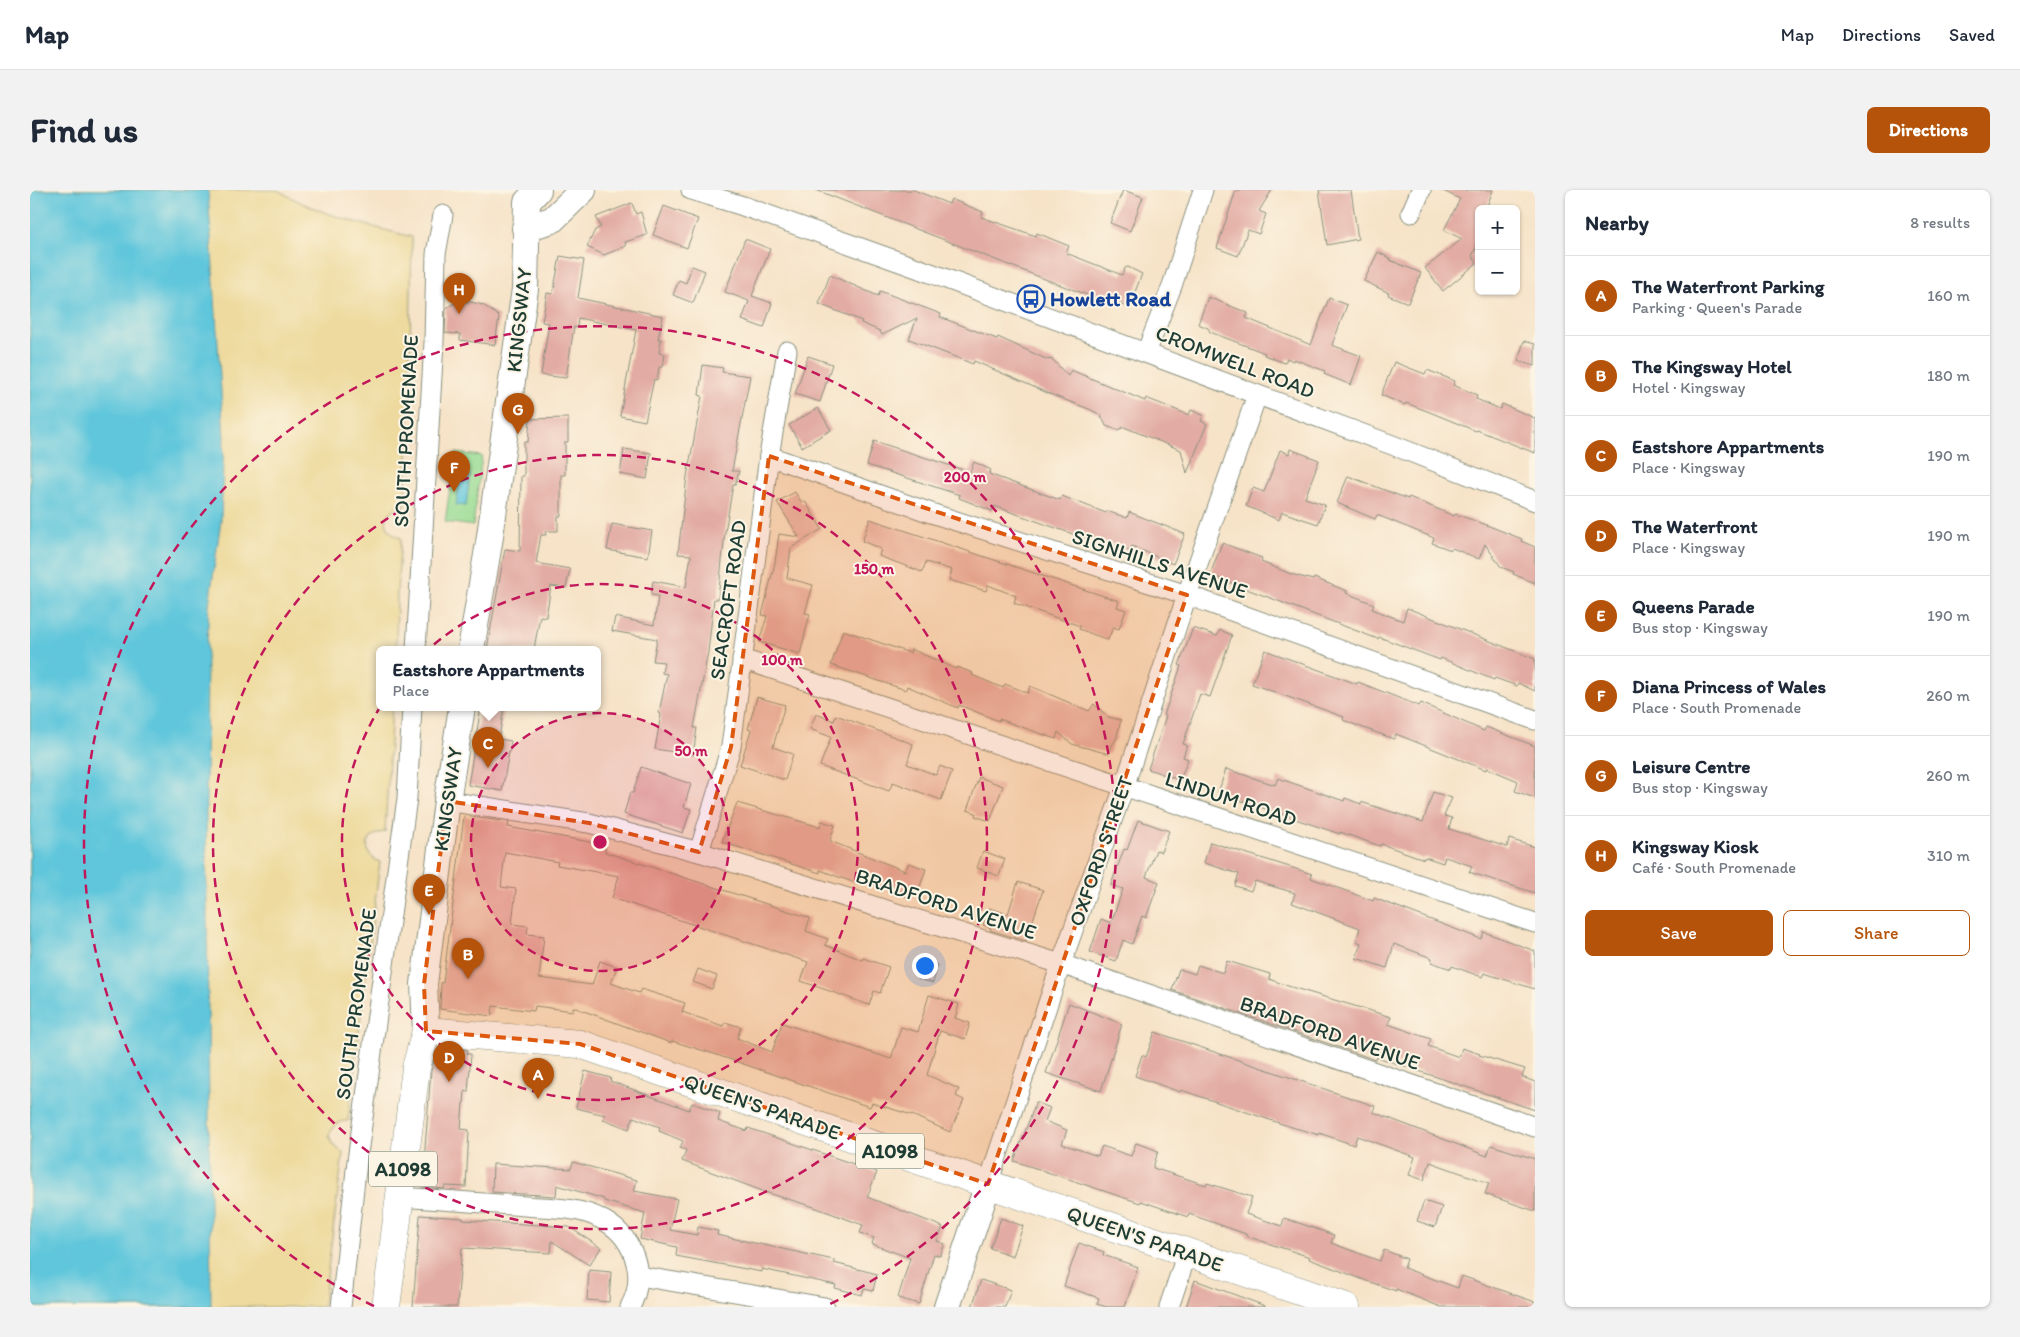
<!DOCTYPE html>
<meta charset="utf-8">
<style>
:root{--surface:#fff;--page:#f2f2f3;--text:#1f2937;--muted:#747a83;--line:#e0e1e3;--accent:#b45309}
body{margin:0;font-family:Itim,sans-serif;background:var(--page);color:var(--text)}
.controls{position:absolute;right:15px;top:15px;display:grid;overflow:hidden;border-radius:8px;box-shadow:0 1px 4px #0004}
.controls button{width:45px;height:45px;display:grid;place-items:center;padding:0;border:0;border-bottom:1px solid var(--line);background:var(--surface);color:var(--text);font:25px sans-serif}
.you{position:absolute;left:894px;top:775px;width:18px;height:18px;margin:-12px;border:4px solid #fff;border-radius:50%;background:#1a73e8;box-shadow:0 0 0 8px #1a73e833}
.badge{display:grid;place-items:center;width:32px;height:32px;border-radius:50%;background:var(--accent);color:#fff;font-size:16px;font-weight:700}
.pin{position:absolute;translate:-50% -41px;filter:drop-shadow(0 1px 2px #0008)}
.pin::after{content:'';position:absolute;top:26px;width:18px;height:15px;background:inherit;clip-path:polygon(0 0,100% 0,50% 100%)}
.popup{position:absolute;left:346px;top:456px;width:225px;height:65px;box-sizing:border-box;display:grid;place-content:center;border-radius:8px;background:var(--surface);filter:drop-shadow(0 1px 4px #0005);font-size:16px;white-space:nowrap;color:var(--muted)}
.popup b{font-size:19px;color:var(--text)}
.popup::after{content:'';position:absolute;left:50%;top:100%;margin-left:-10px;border:10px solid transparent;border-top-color:var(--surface)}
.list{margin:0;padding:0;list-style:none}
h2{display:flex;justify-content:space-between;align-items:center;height:65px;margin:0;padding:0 20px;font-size:21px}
h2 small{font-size:16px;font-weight:400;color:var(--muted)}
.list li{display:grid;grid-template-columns:32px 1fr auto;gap:15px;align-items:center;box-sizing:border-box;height:80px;padding:0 20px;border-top:1px solid var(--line)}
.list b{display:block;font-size:19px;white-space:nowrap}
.list p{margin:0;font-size:16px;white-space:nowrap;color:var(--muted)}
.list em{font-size:16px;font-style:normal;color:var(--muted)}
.actions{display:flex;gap:10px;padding:15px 20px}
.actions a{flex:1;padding:11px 0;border:1px solid var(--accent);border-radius:8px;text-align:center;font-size:18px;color:var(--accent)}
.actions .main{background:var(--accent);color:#fff}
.map{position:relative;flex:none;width:1505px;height:1117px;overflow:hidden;border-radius:8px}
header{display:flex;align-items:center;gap:30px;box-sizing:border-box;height:70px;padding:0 25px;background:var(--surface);border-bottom:1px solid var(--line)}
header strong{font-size:24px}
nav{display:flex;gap:28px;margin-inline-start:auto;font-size:18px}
.intro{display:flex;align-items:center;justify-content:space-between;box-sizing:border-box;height:120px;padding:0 30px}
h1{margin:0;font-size:35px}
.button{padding:12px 22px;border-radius:8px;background:var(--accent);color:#fff;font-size:18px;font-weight:700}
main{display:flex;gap:30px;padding:0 30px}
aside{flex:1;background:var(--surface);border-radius:8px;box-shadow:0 1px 4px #0004}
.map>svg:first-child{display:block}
.green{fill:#98db93;stroke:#5c8c64}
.sand{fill:#eeda9e;stroke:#868c69}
.water{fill:#5fc6db;stroke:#3f8288}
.building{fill:#e2aba3}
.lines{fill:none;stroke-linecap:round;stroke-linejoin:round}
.street-casing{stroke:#8a907e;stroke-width:21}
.secondary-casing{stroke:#8a907e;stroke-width:28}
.primary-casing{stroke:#8a907e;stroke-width:29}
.street{stroke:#fff;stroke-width:19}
.secondary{stroke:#fff;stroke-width:26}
.primary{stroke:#fff;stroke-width:28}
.marked{fill:#de580e;fill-opacity:0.2;stroke:#de580e;stroke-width:4;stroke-dasharray:10 6;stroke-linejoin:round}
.ring{fill:none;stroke:#c2185b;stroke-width:2.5;stroke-dasharray:9 6}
.labels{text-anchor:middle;stroke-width:4;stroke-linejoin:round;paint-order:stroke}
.shield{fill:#fcf5e5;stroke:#617469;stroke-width:1}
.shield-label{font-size:20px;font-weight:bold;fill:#1f3d34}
.transit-label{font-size:21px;font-weight:bold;fill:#164399;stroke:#fcf5e5;text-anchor:start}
.street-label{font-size:21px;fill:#1f3d34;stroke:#fcf5e5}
.centre{fill:#c2185b;stroke:#fcf5e5;stroke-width:2.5}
.ring-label{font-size:15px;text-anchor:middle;font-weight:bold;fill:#c2185b;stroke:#fcf5e5;stroke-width:4;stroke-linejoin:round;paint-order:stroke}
</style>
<header>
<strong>Map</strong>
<nav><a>Map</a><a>Directions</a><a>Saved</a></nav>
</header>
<div class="intro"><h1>Find us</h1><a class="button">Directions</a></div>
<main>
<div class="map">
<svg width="1505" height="1117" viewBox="0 0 1505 1117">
<rect width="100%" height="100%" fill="#fcf5e5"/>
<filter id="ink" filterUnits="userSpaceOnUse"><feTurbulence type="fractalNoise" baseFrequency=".02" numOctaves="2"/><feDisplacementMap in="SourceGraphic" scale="10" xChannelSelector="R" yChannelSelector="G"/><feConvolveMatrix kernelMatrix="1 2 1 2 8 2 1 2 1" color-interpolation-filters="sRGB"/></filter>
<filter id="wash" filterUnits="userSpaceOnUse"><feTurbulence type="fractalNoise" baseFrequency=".0096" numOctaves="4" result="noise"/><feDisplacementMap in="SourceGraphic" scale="20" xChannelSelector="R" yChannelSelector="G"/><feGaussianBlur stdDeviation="1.12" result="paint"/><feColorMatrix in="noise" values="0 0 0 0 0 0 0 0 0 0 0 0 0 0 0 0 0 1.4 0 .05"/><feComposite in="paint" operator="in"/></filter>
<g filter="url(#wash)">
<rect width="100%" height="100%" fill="#f6e3c8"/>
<path class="green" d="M425 263 452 266 443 336 415 332Z"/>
<path class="sand" d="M0 0H248C288 25 337 35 382 47L379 216 375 316C352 318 350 341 371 348L367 402 366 459H349V517H362L355 642C334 644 331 664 350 672L318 931C308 930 304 936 299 945L302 954 313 963 293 1117H0Z"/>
<g class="water">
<path d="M0 0H178L194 247 191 330 179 415 177 453 176 623 181 1117H0Z"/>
<path d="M431 284 440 285 436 316 426 315Z"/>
</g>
<g id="blocks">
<g class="building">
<path d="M786 0H884L919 14 921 9 953 22 951 27 1006 46 1007 43 1039 56 1036 63 1092 85 1095 78 1098 77 1112 84 1103 107 1098 106 1094 116 1068 105 1066 108 1025 93Z"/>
<path d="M1093 0 1113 7 1100 41 1080 33Z"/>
<path d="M1206 0H1242L1229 21 1236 24 1229 44 1218 40 1208 66 1187 58Z"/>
<path d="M1289 0H1321L1328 49 1297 55Z"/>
<path d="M1411 0H1463L1456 19 1449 16V58L1447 56 1442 66 1447 73 1413 101 1395 78 1432 49 1414 40 1430 9Z"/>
<path d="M602 13 606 24 611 22 617 45 595 52 596 56 574 65 557 57 565 40 571 37 566 27Z"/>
<path d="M634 16 668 29 657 58 623 45Z"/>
<path d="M715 49 740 59 722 106 742 113 734 138 712 130 719 111 695 102Z"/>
<path d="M1348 62 1361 69 1360 70 1391 83 1378 113 1358 105 1359 103 1334 91Z"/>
<path d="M530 66 554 70 548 108 633 126 628 149H631L629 163 635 164 633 177H629L627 190 624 189 615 231 590 226 606 140 548 128 547 138 544 137 536 188 511 185 519 133 512 132 517 103 523 104Z"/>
<path d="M662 76 675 81 663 113 643 105 649 90 656 93Z"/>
<path d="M800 85 848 106 850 101 911 124 910 127 967 149 968 147 1016 169 1023 170 1038 186 1041 180 1115 211 1116 208 1159 225 1161 220 1173 225 1171 231 1177 234 1157 283 1151 260 1094 237 1088 240 1076 236 1071 225 1059 219 1022 205 944 171 943 174 879 149 887 128 852 145 850 141 831 133 832 131 789 114Z"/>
<path d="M1178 107 1218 123 1216 128 1281 155 1299 108 1317 115 1302 155 1331 166 1321 195 1294 184 1295 181 1264 169 1263 171 1257 168 1255 173 1234 165 1235 163 1180 142 1178 138 1168 134Z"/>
<path d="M426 112H441L453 115 466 124 469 127 465 155 430 150V144L415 143 416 118Z"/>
<path d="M1494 151 1505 154V176L1488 171Z"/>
<path d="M778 166 802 174 790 212 765 204Z"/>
<path d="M1364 172 1395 184 1397 180 1425 191 1423 195 1447 205 1446 209 1470 219 1472 214 1505 228V263L1447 240 1446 241 1402 223 1376 213 1375 215 1351 205Z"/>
<path d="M673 175 693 178 692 182 720 186 702 281H709L705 295H703L695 342 688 409H684L678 462 664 538H667L663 565 625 559 631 524 629 523 637 484 632 483 634 472 623 471 627 449 582 441 585 427 624 435 628 406 621 405 623 391 656 397 661 365 648 364 657 286 672 206 669 205Z"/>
<path d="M788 218 801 240 772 257 759 235Z"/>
<path d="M538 228V252H535V285H531V326H528V341H515L516 345H511L506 373 540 379 536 398 521 396 516 427 510 426 504 459H457L475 359 490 361 491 286H494V252H498L500 229Z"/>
<path d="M844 251 940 282 944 272 961 280 959 284 1030 310 1032 306 1076 323 1077 321 1097 328 1099 322 1155 344 1143 374 1102 356 1100 361 1055 345 1054 348 964 316 962 321 929 308 930 305 837 275Z"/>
<path d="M594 259 621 263 617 289 590 284Z"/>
<path d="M1260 259 1289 270 1275 308 1295 315 1288 334 1252 322 1249 330 1216 316 1223 298 1234 302 1250 260 1259 264Z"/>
<path d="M1318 286 1378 309 1379 307 1424 326 1425 324 1454 334 1492 349 1491 351 1505 357V393L1483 384 1484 382 1471 377 1455 354 1449 369 1422 358 1421 360 1402 353 1404 348 1347 325 1345 329 1307 313Z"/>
<path d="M765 302 772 313 775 311 792 339 761 358 757 388 783 395 775 423 780 424 770 464 729 452 737 426 732 425 745 373 749 344 769 347 747 312Z"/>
<path d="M840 329 1089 411 1087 417 1096 420 1089 439 1083 437 1078 450 1049 439 1050 436 984 413 986 406 958 395 956 401 919 390 922 380 896 372 892 382 849 366 851 359 832 351Z"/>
<path d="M582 334 622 341 618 367 577 360Z"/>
<path d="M1192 353 1232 368 1231 372 1261 384 1283 390 1284 388 1317 401 1316 403 1344 414 1342 419 1373 431 1377 418 1505 469V501L1488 493 1487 496 1465 488 1464 490 1411 468 1410 470 1349 447 1348 449 1180 385Z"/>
<path d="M1163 438 1187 446 1190 440 1202 445 1180 507 1170 504 1153 554 1157 555 1153 567 1158 569 1150 590 1118 579 1136 526 1134 525 1151 476 1149 475Z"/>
<path d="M813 440 880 463 881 459 926 479 927 477 943 483 942 485 973 498 975 494 998 503 1000 496 1059 521 1064 514 1078 527 1091 530 1086 550 1082 555 1079 564 1042 554 1028 542 1026 549 969 529V531L929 515 928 518 877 496 876 500 801 475Z"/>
<path d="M1235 460 1327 494 1328 492 1389 516 1391 513 1454 541 1456 537 1505 556V608L1485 601 1488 591 1457 578 1456 580 1366 544 1364 549 1331 537 1313 530 1314 527 1222 494Z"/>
<path d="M727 507 755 515 743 557 763 564 755 590 710 575 721 540 718 539Z"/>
<path d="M451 517H474L469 549 481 551 472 601 438 595Z"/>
<path d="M786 524 804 531 806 525 883 554 877 574 906 585 910 576 922 581 911 610 863 592 859 601 790 576 801 547 780 539Z"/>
<path d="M611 577 661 594 654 617 661 619 653 643 594 624 600 603H603Z"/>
<path d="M1196 579 1245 595 1248 588 1314 611 1315 608 1331 614V612L1393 632 1403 602 1422 608 1414 626 1422 628 1419 639 1477 657 1479 649 1505 657V703L1439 682 1442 676 1415 667 1413 673 1395 667 1394 669 1351 654 1350 656 1310 642V644L1188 603Z"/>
<path d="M949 587 973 596 960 631 945 626 946 623 937 620Z"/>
<path d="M707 613 790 637 791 631 805 635 800 651 875 681 879 673 896 679 889 699 885 698 881 708 838 692 837 695 826 691 825 693 790 680V683L692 652Z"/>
<path d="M434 626 479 632 478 637 576 655 575 662 780 728 776 741 798 749 795 755 832 770 833 768 859 777 850 803 844 801 839 815 771 791 778 772 582 708 589 686 527 675 528 672 475 662 471 697 486 699 482 734 498 736 497 744 514 746 509 788 562 795 570 771 587 777 581 793 609 803 611 799 655 813 652 822 693 836 695 832 711 837 707 848 742 862 752 833 861 869 871 837 888 842 899 805 929 814 925 828 940 833 935 849 910 841 897 885 929 899 926 906 934 910 920 942 882 925 842 913 840 917 681 863 642 851 641 853 543 817V821L505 816 504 821 463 816 462 826 410 819 411 792 413 793Z"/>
<path d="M1108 630 1139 641 1131 662 1126 660 1116 687 1129 692 1116 728 1112 726 1102 754 1093 750 1086 771 1060 762 1071 729 1081 733 1093 699 1081 695 1094 659 1097 660Z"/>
<path d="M1180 652 1282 684 1281 688 1343 711 1344 708 1365 716 1451 749 1454 742 1505 761V799L1454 783 1452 787 1422 776 1421 779 1401 772 1402 768 1364 754 1357 778 1326 768 1331 753 1326 751 1330 738 1262 713 1265 703 1225 691 1221 701 1205 696 1209 684 1174 673Z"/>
<path d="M953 661 975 669 969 686 947 678Z"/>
<path d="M988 692 1013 700 996 751 960 740 961 738 953 735 959 718 978 724Z"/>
<path d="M894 770 908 775 903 793 888 789Z"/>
<path d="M1197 771 1240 784 1239 789 1258 796 1361 827 1358 834 1401 849 1398 856 1429 867 1432 858 1450 864 1449 865 1495 879 1492 887 1505 892V920L1347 867 1346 870 1142 800 1149 779 1165 784 1168 775 1193 783Z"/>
<path d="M668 779 687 786 682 799 663 792Z"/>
<path d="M1039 813 1092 834 1071 901 1016 883Z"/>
<path d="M1125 842 1345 916 1343 922 1457 966 1461 955 1505 969V1021L1455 1004 1459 993 1400 972 1394 990 1379 985 1385 967 1327 946 1324 955 1289 943V945L1255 935 1151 900 1150 902 1105 886 1112 865 1116 867Z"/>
<path d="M411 858 438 860 437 864H441L438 902 435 901 434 913H433L431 939 439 940 436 997 415 996 414 999 392 997 401 881 407 862Z"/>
<path d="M555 881 581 888 580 891 659 920 662 913 690 923 688 931 717 941 718 938 847 982 837 1007 913 1037 907 1051 915 1054 910 1066 904 1064 889 1114 868 1108 880 1068 842 1054 844 1048 830 1043 833 1035 781 1016 738 1003 652 971 656 960 650 958 653 951 629 941 630 937 603 927 599 939 573 929 575 925 546 918Z"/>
<path d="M1006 912 1020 918 1015 931 1037 940 1032 954 1068 966 1072 956 1101 966 1106 953 1118 957 1128 961 1123 978 1176 995 1177 993 1222 1007 1216 1024 1252 1036 1254 1028 1304 1045 1301 1053 1350 1071 1354 1060 1377 1069 1374 1078 1414 1093 1428 1098 1432 1086 1505 1112V1117H1411L1366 1099V1101L1337 1091 1279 1069 1280 1067 1216 1046V1044L1159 1024 1158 1027 1111 1011 1110 1013 984 971Z"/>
<path d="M543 972 607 990 604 1001 647 1009 640 1040 667 1045 668 1037 688 1041 687 1045 804 1070V1073L847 1084 843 1101 834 1099 832 1105 805 1098 806 1095 732 1079V1082L646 1066 647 1057 610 1049 615 1023 574 1011V1009L527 995 526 1006 462 1002 463 974 541 979Z"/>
<path d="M1394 1011 1412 1017 1405 1037 1387 1031Z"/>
<path d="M390 1025 433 1028V1030L539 1037 571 1058 559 1075 522 1051 521 1063 432 1058 427 1117H383Z"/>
<path d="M971 1028 993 1036 983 1066 960 1058Z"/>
<path d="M1049 1053 1074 1062 1073 1065 1108 1077 1095 1117H1076L1067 1114 1069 1108 1034 1096Z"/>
<path d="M559 1080 581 1082 579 1112 557 1110Z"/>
<path d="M951 1090 981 1100 975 1117H942Z"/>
<path d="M1165 1090 1235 1116V1117H1156Z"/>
</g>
</g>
</g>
<g filter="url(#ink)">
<use href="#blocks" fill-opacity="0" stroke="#8a907e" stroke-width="1"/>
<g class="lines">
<g class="street-casing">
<g id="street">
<path d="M661 0 713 16 887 78 1365 256 1505 311"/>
<path d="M1381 23 1391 0"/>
<path d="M1116 163 1142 96 1173 0"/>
<path d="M739 266 901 323 1157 405 1505 530"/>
<path d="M386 459 404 152 406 64 413 25"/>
<path d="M712 469 1505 733"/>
<path d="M417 611 559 633 669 662 1031 774 1505 937"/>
<path d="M669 662 701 557 739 266 757 161"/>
<path d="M958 994 1031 774 1094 597 1157 405 1227 205"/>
<path d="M370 1007C411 1010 453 1013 495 1016 518 1018 548 1017 569 1028 603 1044 618 1084 600 1117"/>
<path d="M609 1086 795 1117"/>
<path d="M311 1117 327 971 377 608 382 517"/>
<path d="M1139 1117 1157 1063"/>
</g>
</g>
<g class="secondary-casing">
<g id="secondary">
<path d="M495 38 522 30 553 0"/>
<path d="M441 459 459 353 495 99 497 12 508 0"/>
<path d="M396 841 394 794 417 611 432 517"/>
<path d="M917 1117 958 994"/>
</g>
</g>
<g class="primary-casing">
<path id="primary" d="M356 1117 386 878 396 841 550 854 1316 1117"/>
</g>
<use href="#street" class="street"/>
<use href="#secondary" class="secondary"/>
<use href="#primary" class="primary"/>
</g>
</g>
<path class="marked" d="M739 266 1157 405 958 994 550 854 396 841 394 794 417 611 559 633 669 662 701 557Z"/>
<circle cx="570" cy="652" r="129" fill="#c2185b" fill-opacity=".12"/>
<g class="ring">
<circle cx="570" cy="652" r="129"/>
<circle cx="570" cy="652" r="258"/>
<circle cx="570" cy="652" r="387"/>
<path d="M344 1116A516 516 0 1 1 796 1116"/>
</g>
<defs>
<g id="bus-ring" transform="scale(1.4375)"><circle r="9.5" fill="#fcf5e5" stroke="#1a4fb4" stroke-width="1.5"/><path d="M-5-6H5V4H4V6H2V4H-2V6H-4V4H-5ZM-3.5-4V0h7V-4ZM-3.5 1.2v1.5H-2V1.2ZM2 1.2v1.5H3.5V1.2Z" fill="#1a4fb4"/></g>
</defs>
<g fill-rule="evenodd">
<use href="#bus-ring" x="1001" y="109"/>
</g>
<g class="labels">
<g class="shield">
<rect x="826" y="943.5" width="68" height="35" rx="4"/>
<rect x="339" y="961.5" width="68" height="35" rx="4"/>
</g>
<g class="shield-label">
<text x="860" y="968">A1098</text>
<text x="373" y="986">A1098</text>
</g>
<g class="transit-label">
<text x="1020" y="116">Howlett Road</text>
</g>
<g class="street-label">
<text transform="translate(489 130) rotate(-84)" y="7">KINGSWAY</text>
<text transform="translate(1205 172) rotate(21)" y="7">CROMWELL ROAD</text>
<text transform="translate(376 241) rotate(-87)" y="7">SOUTH PROMENADE</text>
<text transform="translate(1130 374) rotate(18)" y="7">SIGNHILLS AVENUE</text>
<text transform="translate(698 410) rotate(-82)" y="7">SEACROFT ROAD</text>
<text transform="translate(418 609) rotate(-82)" y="7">KINGSWAY</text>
<text transform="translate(1201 609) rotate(18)" y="7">LINDUM ROAD</text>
<text transform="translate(1071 661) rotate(-71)" y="7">OXFORD STREET</text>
<text transform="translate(916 714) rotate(18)" y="7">BRADFORD AVENUE</text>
<text transform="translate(326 814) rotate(-82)" y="7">SOUTH PROMENADE</text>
<text transform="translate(1300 843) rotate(19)" y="7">BRADFORD AVENUE</text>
<text transform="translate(732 917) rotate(19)" y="7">QUEEN'S PARADE</text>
<text transform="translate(1115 1049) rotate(19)" y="7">QUEEN'S PARADE</text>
</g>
</g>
<circle cx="570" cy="652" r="8" class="centre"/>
<g class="ring-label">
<text x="935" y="292">200 m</text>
<text x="844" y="384">150 m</text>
<text x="752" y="475">100 m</text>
<text x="661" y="566">50 m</text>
</g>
</svg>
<div class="controls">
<button>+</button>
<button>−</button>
</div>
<div class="you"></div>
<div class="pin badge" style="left:508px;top:909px">A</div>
<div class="pin badge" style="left:438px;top:789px">B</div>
<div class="pin badge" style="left:458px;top:578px">C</div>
<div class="popup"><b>Eastshore Appartments</b>Place</div>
<div class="pin badge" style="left:419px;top:892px">D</div>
<div class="pin badge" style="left:399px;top:725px">E</div>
<div class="pin badge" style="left:424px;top:302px">F</div>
<div class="pin badge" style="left:488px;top:244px">G</div>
<div class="pin badge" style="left:429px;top:124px">H</div>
</div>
<aside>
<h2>Nearby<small>8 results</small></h2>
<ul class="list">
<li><span class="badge">A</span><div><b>The Waterfront Parking</b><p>Parking · Queen's Parade</p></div><em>160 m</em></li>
<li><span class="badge">B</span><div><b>The Kingsway Hotel</b><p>Hotel · Kingsway</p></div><em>180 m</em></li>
<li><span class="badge">C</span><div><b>Eastshore Appartments</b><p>Place · Kingsway</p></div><em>190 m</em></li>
<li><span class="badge">D</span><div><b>The Waterfront</b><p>Place · Kingsway</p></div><em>190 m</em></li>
<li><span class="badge">E</span><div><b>Queens Parade</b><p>Bus stop · Kingsway</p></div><em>190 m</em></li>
<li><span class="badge">F</span><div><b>Diana Princess of Wales</b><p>Place · South Promenade</p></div><em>260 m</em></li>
<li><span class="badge">G</span><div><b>Leisure Centre</b><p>Bus stop · Kingsway</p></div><em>260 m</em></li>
<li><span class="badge">H</span><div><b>Kingsway Kiosk</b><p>Café · South Promenade</p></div><em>310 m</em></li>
</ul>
<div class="actions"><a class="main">Save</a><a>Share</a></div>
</aside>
</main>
